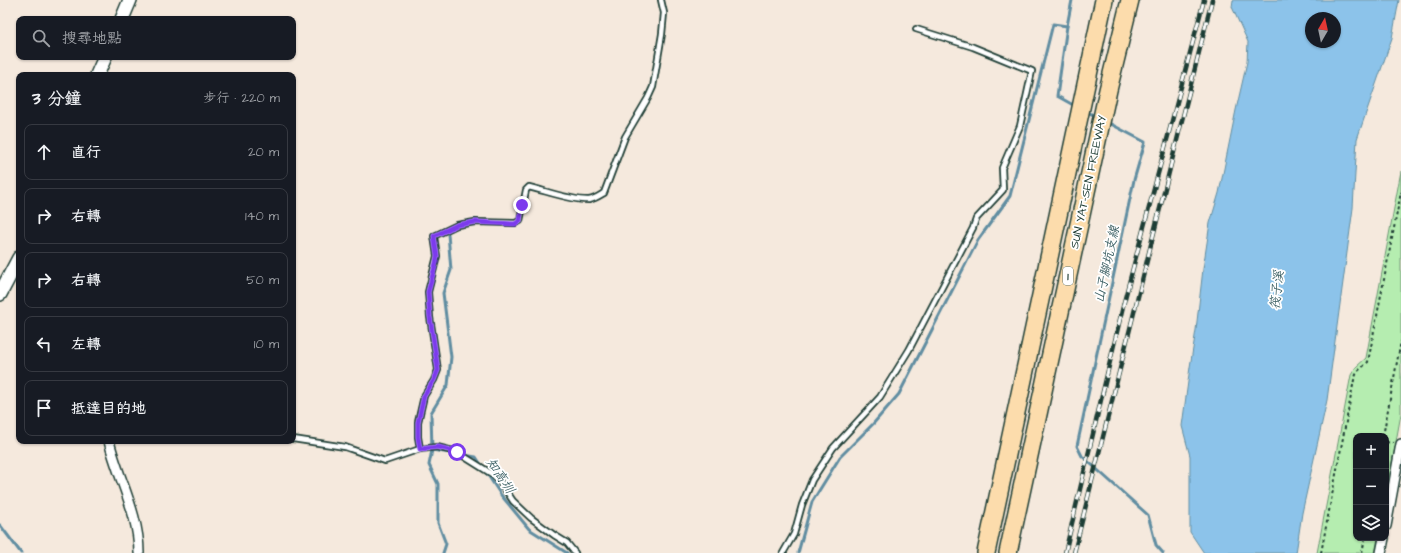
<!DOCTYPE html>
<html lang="zh-TW">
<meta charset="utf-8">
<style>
:root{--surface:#171b24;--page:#242831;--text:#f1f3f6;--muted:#9ea1a6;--line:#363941}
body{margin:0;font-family:"Architects Daughter","LXGW WenKai TC",sans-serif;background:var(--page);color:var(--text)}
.controls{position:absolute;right:12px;bottom:12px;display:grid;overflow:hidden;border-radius:8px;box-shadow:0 1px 3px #0004}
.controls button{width:36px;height:36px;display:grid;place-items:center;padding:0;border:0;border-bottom:1px solid var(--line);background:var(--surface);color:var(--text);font:20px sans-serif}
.compass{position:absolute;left:1305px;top:12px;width:36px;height:36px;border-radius:50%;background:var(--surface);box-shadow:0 1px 3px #0004;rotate:9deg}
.stop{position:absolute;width:12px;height:12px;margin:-9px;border:3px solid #7c3aed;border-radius:50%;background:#fff}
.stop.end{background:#7c3aed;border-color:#fff;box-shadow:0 1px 4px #0008}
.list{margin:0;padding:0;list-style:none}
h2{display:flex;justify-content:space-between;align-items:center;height:52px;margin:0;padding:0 16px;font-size:17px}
h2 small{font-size:13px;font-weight:400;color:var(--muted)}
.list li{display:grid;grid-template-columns:26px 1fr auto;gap:12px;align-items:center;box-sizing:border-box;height:56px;margin:0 8px 8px;padding:0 8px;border:1px solid var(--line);border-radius:8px}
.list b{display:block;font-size:15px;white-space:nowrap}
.list em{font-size:13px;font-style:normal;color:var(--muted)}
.icon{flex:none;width:22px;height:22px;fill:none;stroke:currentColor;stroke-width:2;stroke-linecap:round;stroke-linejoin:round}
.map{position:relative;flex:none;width:1401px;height:553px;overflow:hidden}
.search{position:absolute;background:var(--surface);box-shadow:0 1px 3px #0004;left:16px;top:16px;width:280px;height:44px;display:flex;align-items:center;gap:10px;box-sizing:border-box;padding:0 14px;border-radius:8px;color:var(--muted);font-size:15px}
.panel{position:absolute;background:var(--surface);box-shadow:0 1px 3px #0004;left:16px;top:72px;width:280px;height:372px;border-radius:8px}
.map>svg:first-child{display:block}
.green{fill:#b5edb0;stroke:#6a9572}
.water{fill:#8cc3ea;stroke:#608da1;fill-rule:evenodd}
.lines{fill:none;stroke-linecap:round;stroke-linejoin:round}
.stream{stroke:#608da1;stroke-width:3}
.service-casing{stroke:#1f3d34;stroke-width:8}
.minor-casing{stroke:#1f3d34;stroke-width:12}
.secondary-casing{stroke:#1f3d34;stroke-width:16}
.motorway-casing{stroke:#1f3d34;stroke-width:20}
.path{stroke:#1f3d34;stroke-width:2;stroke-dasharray:3 3;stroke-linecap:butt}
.service{stroke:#fff;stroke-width:4.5}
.minor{stroke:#fff;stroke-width:9}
.secondary{stroke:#fff;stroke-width:13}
.motorway{stroke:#fcdcac;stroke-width:17}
.rail-casing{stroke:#1f3d34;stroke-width:4.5}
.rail{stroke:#fff;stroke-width:3;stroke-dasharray:9;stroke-linecap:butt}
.route{stroke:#7c3aed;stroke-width:5}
.labels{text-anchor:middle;stroke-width:3.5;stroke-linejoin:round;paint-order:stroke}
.shield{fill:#fff;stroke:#627771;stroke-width:1}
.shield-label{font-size:11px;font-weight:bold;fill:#1f3d34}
.street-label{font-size:12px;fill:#1f3d34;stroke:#fff}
.water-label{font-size:13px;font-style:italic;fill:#3a5e62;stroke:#fff}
</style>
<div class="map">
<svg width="1401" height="553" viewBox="0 0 1401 553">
<rect width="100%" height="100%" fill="#f5e9dd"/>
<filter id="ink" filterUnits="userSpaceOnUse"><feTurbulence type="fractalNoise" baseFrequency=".025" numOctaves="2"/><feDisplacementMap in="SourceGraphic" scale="8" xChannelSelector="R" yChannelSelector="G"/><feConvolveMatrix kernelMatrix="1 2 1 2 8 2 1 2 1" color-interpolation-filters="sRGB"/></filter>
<g filter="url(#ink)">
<path class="green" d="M1401 171V414L1386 496V436H1356V538H1378L1375 553H1317L1351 375 1356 367 1366 358Z"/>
<path class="water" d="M1233 0H1399L1392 38 1357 139 1353 208 1327 400 1302 513 1296 553H1204L1190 532V456L1182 426 1190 367 1196 330 1203 269 1210 223 1219 193 1236 110 1247 62 1248 42 1232 7ZM1311 18H1335V42H1311Z"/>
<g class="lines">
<g class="stream">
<path d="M1072 0 1067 26 1057 96 1075 106"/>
<path d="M1086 111 1097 117"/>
<path d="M1107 122 1145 142 1134 180 1077 446 1082 456 1148 515 1156 545 1163 553"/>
<path d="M448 234 451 270 443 293 451 357 448 385 431 413 432 450 456 454"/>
<path d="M432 450 429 465 438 484V523L446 544 443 553"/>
<path d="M464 455 476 457 501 495 529 529 567 553"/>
<path d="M0 525 21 553"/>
<path d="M798 553 812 502 840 457 873 424 899 394 978 240 1010 196 1053 24 1067 26"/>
</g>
<g class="service-casing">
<g id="service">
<path d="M293 439 345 447 385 461 420 449 437 447 457 452 492 474 501 483 513 501 531 518 554 535 567 543 575 553"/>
<path d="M420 449 418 437V422L424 396 434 380 438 370 430 317 428 292 437 256 434 236 457 225 475 222 515 223 520 221 526 190 529 187C546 191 573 201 589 200 595 199 599 196 604 193L625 137 648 98 653 87 662 34 664 13 661 0"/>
<path d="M783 553 794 534 802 505 812 480 833 448 880 397 909 350 973 228 976 219 1003 190 1002 168 1020 126 1032 71 973 47 916 29"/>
</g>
</g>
<g class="minor-casing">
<g id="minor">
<path d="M109 441C118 478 139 514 139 553"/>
<path d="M1386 526 1401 444"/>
<path d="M1381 553 1384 538"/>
</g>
</g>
<g class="secondary-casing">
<g id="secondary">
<path d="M122 19 130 0"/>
<path d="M97 75 105 57"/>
<path d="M0 294 19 258"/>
</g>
</g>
<g class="motorway-casing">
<g id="motorway">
<path d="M986 553 1104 0"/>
<path d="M1008 553 1108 90 1130 0"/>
</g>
</g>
<g class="path">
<path d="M1383 436 1401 341"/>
<path d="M1386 442 1393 443"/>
<path d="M1321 553 1354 380 1357 372 1368 362 1401 192"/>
<path d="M1362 553 1365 538"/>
</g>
<use href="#service" class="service"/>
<use href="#minor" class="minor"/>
<use href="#secondary" class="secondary"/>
<use href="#motorway" class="motorway"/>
<g class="rail-casing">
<g id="rail">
<path d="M1065 553 1124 302 1204 0"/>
<path d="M1074 553 1212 0"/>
</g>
</g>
<use href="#rail" class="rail"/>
</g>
</g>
<g class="lines" filter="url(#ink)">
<path class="route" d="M457 452 438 447 420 449 418 437V422L424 396 434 380 438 370 430 317 428 292 436 263 437 256 434 236 457 225 475 222 515 224 520 221 522 205"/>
</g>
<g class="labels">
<rect class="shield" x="1063" y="267" width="10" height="18" rx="3"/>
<g class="shield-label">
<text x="1068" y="280">1</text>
</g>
<g class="street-label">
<text transform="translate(1088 182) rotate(-78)" y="4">SUN YAT-SEN FREEWAY</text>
</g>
<g class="water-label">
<text transform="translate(1106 264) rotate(-78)" y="5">山子腳坑支線</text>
<text transform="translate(1276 290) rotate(-84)" y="5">筏子溪</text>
<text transform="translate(501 475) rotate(56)" y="5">知高圳</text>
</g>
</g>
</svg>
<div class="controls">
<button>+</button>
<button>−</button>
<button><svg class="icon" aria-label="layers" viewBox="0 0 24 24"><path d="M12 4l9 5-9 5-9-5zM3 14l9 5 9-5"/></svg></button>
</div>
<svg class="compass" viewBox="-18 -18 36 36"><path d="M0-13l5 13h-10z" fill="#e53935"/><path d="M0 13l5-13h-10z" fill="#9ea1a6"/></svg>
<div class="stop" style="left:457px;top:452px"></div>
<div class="stop end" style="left:522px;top:205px"></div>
<div class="search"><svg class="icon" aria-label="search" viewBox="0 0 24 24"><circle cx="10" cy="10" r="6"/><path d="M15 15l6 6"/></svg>搜尋地點</div>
<section class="panel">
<h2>3 分鐘<small>步行 · 220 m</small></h2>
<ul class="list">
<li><svg class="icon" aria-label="ahead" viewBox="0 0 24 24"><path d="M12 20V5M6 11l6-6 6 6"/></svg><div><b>直行</b></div><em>20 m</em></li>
<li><svg class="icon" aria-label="right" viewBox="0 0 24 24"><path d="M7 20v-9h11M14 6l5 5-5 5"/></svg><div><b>右轉</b></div><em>140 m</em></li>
<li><svg class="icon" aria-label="right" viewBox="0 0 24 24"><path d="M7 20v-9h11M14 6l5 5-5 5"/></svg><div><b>右轉</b></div><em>50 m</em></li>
<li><svg class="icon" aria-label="left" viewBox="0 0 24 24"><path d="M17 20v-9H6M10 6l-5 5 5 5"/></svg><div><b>左轉</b></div><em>10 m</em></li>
<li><svg class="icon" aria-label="arrive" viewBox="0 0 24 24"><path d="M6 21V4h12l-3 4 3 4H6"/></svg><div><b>抵達目的地</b></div></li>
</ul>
</section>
</div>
